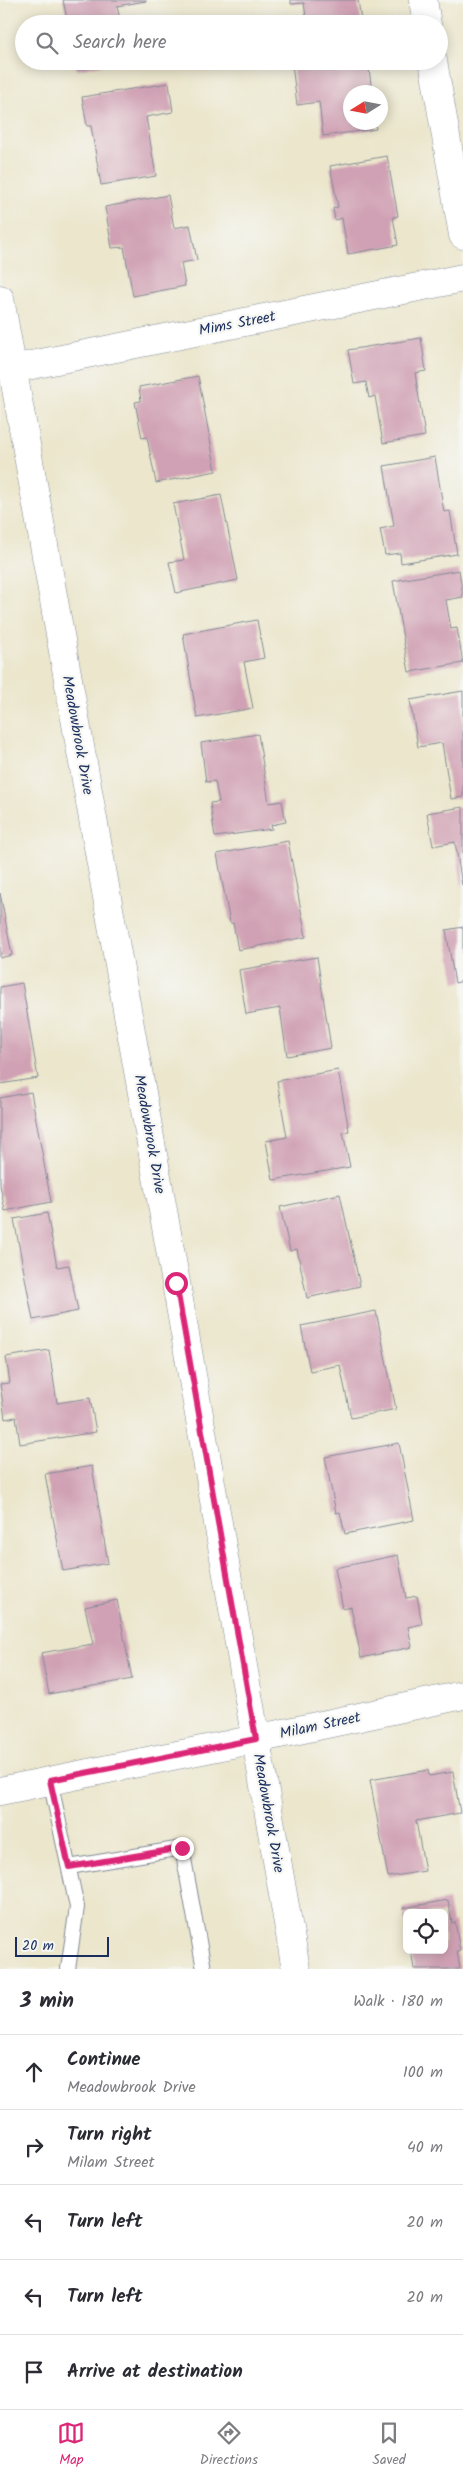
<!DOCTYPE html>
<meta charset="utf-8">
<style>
:root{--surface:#fff;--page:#f2f2f3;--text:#2b2b33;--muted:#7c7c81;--line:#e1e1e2;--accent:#db2777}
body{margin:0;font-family:Kalam,sans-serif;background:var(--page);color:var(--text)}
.controls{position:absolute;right:15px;bottom:15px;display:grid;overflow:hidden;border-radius:8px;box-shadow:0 2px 12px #0003}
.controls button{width:45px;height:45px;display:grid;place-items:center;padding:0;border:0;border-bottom:1px solid var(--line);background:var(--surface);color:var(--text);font:25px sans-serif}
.compass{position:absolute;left:343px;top:85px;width:45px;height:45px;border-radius:50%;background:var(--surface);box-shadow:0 2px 12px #0003;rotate:259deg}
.scale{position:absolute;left:15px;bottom:12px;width:94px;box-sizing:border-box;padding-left:5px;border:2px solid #1b2f5e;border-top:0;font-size:14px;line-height:18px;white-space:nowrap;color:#1b2f5e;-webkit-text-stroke:4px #f6f6f2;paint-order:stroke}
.stop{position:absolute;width:15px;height:15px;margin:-11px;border:4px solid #db2777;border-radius:50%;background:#fff}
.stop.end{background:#db2777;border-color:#fff;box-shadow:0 1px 5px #0008}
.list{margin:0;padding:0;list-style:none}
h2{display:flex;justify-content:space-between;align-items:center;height:65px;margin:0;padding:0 20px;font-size:21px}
h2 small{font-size:16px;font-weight:400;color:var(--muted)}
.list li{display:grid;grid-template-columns:32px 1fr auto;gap:15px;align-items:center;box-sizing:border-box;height:75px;padding:0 20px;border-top:1px solid var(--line)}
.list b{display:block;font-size:19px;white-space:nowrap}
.list p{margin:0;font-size:16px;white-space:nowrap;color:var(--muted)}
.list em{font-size:16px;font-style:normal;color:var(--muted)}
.icon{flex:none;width:28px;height:28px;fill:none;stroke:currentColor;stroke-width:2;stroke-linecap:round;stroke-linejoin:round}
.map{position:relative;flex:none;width:463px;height:1969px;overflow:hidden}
.search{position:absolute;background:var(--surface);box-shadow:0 2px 12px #0003;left:15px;right:15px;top:15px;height:55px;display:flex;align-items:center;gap:12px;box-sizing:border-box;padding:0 18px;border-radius:28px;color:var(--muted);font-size:19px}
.sheet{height:440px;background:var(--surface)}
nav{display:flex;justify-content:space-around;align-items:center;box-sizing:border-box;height:70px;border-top:1px solid var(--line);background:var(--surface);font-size:14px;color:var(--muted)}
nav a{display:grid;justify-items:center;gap:2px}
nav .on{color:var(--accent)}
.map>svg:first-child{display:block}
.building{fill:#d0a1b4}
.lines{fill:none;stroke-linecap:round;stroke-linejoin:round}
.lane-casing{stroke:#838a95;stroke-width:16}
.street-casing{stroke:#838a95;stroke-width:29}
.secondary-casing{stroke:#838a95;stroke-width:29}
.lane{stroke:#fff;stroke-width:14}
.street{stroke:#fff;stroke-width:28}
.secondary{stroke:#fff;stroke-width:28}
.route{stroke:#db2777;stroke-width:6}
.labels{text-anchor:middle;stroke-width:4.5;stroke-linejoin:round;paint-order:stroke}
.street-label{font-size:15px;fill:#1b2f5e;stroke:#f6f6f2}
</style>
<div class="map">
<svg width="463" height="1969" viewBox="0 0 463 1969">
<rect width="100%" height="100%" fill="#f6f6f2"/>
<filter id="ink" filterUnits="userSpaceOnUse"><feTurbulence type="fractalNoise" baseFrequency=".02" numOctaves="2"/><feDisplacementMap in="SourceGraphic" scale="10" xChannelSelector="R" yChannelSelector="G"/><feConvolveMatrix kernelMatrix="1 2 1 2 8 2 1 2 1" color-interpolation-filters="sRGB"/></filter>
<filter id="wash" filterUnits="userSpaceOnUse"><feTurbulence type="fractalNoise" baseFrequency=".0096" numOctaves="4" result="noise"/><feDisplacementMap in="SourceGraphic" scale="20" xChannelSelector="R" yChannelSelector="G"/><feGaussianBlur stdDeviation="1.12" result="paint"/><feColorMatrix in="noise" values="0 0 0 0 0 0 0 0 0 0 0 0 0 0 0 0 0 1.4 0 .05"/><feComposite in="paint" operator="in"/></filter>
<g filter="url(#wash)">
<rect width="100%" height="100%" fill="#ebe6cc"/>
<g id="blocks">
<g class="building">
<path d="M63 0H146V1L117 6 121 24H68Z"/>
<path d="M291 0H358L361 20 340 24H307L304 3 291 4Z"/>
<path d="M75 61H117V62L77 70Z"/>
<path d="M318 61H368L372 92H350V122H375L376 129 323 136 319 102 297 105 292 64Z"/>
<path d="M169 83 173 112 146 117 156 176 101 185 91 126H87L82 97Z"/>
<path d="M387 156 398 216 393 217 398 245 348 254 342 218 335 220 333 208 338 207 330 166Z"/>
<path d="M168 195 174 228 190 225 197 260 181 263 185 286 133 296 124 247 112 248 105 207Z"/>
<path d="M421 338 426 371 415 373 425 436 383 443 375 396 369 398 366 382 354 384 348 350Z"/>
<path d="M198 376 216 471 156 483 147 437 142 438 135 402 141 401 139 387Z"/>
<path d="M435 457 444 512 450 511 457 554 401 563 400 553 385 555 380 529 394 526 384 466Z"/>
<path d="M221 495 238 580 176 593 169 562 184 560 173 504Z"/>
<path d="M459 570 463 597 446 600 451 629 457 628 463 663 409 672 393 581Z"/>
<path d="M257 620 264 658 244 662 253 708 197 718 183 634Z"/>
<path d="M463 691V797L451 799 442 743 418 747 410 700Z"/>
<path d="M258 734 269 803 282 801 286 822 271 825 272 829 215 837 210 803 219 802 215 781 206 782 201 743Z"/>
<path d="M463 807V885H462L455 842 433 846 427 813Z"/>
<path d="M288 841 306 937 238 950 233 923H230L217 854Z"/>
<path d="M0 893 12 955 0 958Z"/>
<path d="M463 927V981L455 983 446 930Z"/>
<path d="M317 957 331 1048 287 1056 280 1008 246 1014 239 970Z"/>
<path d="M22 983 38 1078 0 1084V987Z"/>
<path d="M338 1070 349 1131 343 1132 350 1167 273 1180 266 1141 287 1137 277 1081Z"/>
<path d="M31 1092 51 1202 5 1211 0 1185V1098Z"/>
<path d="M340 1194 360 1286 307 1298 297 1249 290 1251 280 1207Z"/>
<path d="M47 1213 57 1267 69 1265 78 1311 33 1320 14 1219Z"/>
<path d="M376 1311 396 1409 351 1418 340 1365 310 1371 301 1326Z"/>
<path d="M49 1350 57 1403 90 1398 96 1432 20 1444 16 1417 5 1419 0 1384 10 1383 6 1357Z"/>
<path d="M399 1443 414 1520 345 1534 340 1512 336 1513 325 1457Z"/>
<path d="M92 1466 108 1563 63 1571 45 1474Z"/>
<path d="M398 1555 406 1598 417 1596 422 1624 408 1627 412 1647 361 1658 351 1607 343 1609 335 1568Z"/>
<path d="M117 1600 132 1679 49 1694 41 1653 93 1644 85 1607Z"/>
<path d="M428 1770 429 1776 453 1772 460 1813 416 1821 425 1871 388 1877 370 1780Z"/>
<path d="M448 1900 452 1923 455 1922 460 1951 457 1952 460 1969H414L411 1950H444V1913H407L406 1921 403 1908Z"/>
</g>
</g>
</g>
<g filter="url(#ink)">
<use href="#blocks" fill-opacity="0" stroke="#838a95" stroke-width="1"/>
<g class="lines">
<g class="lane-casing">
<g id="lane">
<path d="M50 1780 77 1907 68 1969"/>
<path d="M69 1867 182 1848 204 1969"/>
</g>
</g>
<g class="street-casing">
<g id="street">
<path d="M423 0 427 24"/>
<path d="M433 61 463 235"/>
<path d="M12 369 463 278"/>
<path d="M0 1791 256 1739"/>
</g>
</g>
<g class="secondary-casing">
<g id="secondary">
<path d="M0 299 176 1283 296 1969"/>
<path d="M256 1739 463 1695"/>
</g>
</g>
<use href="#lane" class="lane"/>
<use href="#street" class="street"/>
<use href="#secondary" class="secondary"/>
</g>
</g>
<g class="lines" filter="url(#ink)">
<path class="route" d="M176 1283 256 1739 50 1780 69 1867 182 1848"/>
</g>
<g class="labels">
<g class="street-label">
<text transform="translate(237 323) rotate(-11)" y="5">Mims Street</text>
<text transform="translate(78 735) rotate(80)" y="5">Meadowbrook Drive</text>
<text transform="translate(150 1134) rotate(80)" y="5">Meadowbrook Drive</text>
<text transform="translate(320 1725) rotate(-12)" y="5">Milam Street</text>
<text transform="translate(269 1813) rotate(80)" y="5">Meadowbrook Drive</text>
</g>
</g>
</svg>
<div class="controls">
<button><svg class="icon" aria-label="locate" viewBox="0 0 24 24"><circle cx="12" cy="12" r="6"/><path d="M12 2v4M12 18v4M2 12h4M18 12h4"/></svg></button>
</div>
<svg class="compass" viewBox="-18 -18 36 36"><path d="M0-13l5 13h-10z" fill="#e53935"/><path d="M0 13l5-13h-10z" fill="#7c7c81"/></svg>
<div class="scale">20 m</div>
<div class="stop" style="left:176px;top:1283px"></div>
<div class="stop end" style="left:182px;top:1848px"></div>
<div class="search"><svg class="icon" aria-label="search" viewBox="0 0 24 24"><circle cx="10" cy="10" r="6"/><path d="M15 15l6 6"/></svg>Search here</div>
</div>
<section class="sheet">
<h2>3 min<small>Walk · 180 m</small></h2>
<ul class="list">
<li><svg class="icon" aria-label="ahead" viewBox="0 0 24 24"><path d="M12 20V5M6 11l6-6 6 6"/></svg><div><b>Continue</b><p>Meadowbrook Drive</p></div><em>100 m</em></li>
<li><svg class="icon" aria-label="right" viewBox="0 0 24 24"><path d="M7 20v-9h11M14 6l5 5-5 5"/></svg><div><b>Turn right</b><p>Milam Street</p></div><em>40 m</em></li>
<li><svg class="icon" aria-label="left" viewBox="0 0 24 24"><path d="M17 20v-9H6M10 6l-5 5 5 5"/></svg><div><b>Turn left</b></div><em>20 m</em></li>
<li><svg class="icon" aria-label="left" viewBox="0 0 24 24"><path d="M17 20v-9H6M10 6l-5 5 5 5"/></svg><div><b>Turn left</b></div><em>20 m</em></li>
<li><svg class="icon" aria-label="arrive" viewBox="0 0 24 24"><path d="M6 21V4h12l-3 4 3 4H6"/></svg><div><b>Arrive at destination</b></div></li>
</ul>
</section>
<nav>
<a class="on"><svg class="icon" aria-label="map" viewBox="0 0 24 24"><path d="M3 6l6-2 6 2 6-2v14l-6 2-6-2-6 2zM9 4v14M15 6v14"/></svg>Map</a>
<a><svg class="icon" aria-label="directions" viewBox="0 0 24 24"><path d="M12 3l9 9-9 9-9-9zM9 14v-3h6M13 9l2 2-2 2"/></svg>Directions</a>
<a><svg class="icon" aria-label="saved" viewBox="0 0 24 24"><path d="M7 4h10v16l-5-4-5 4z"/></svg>Saved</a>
</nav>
